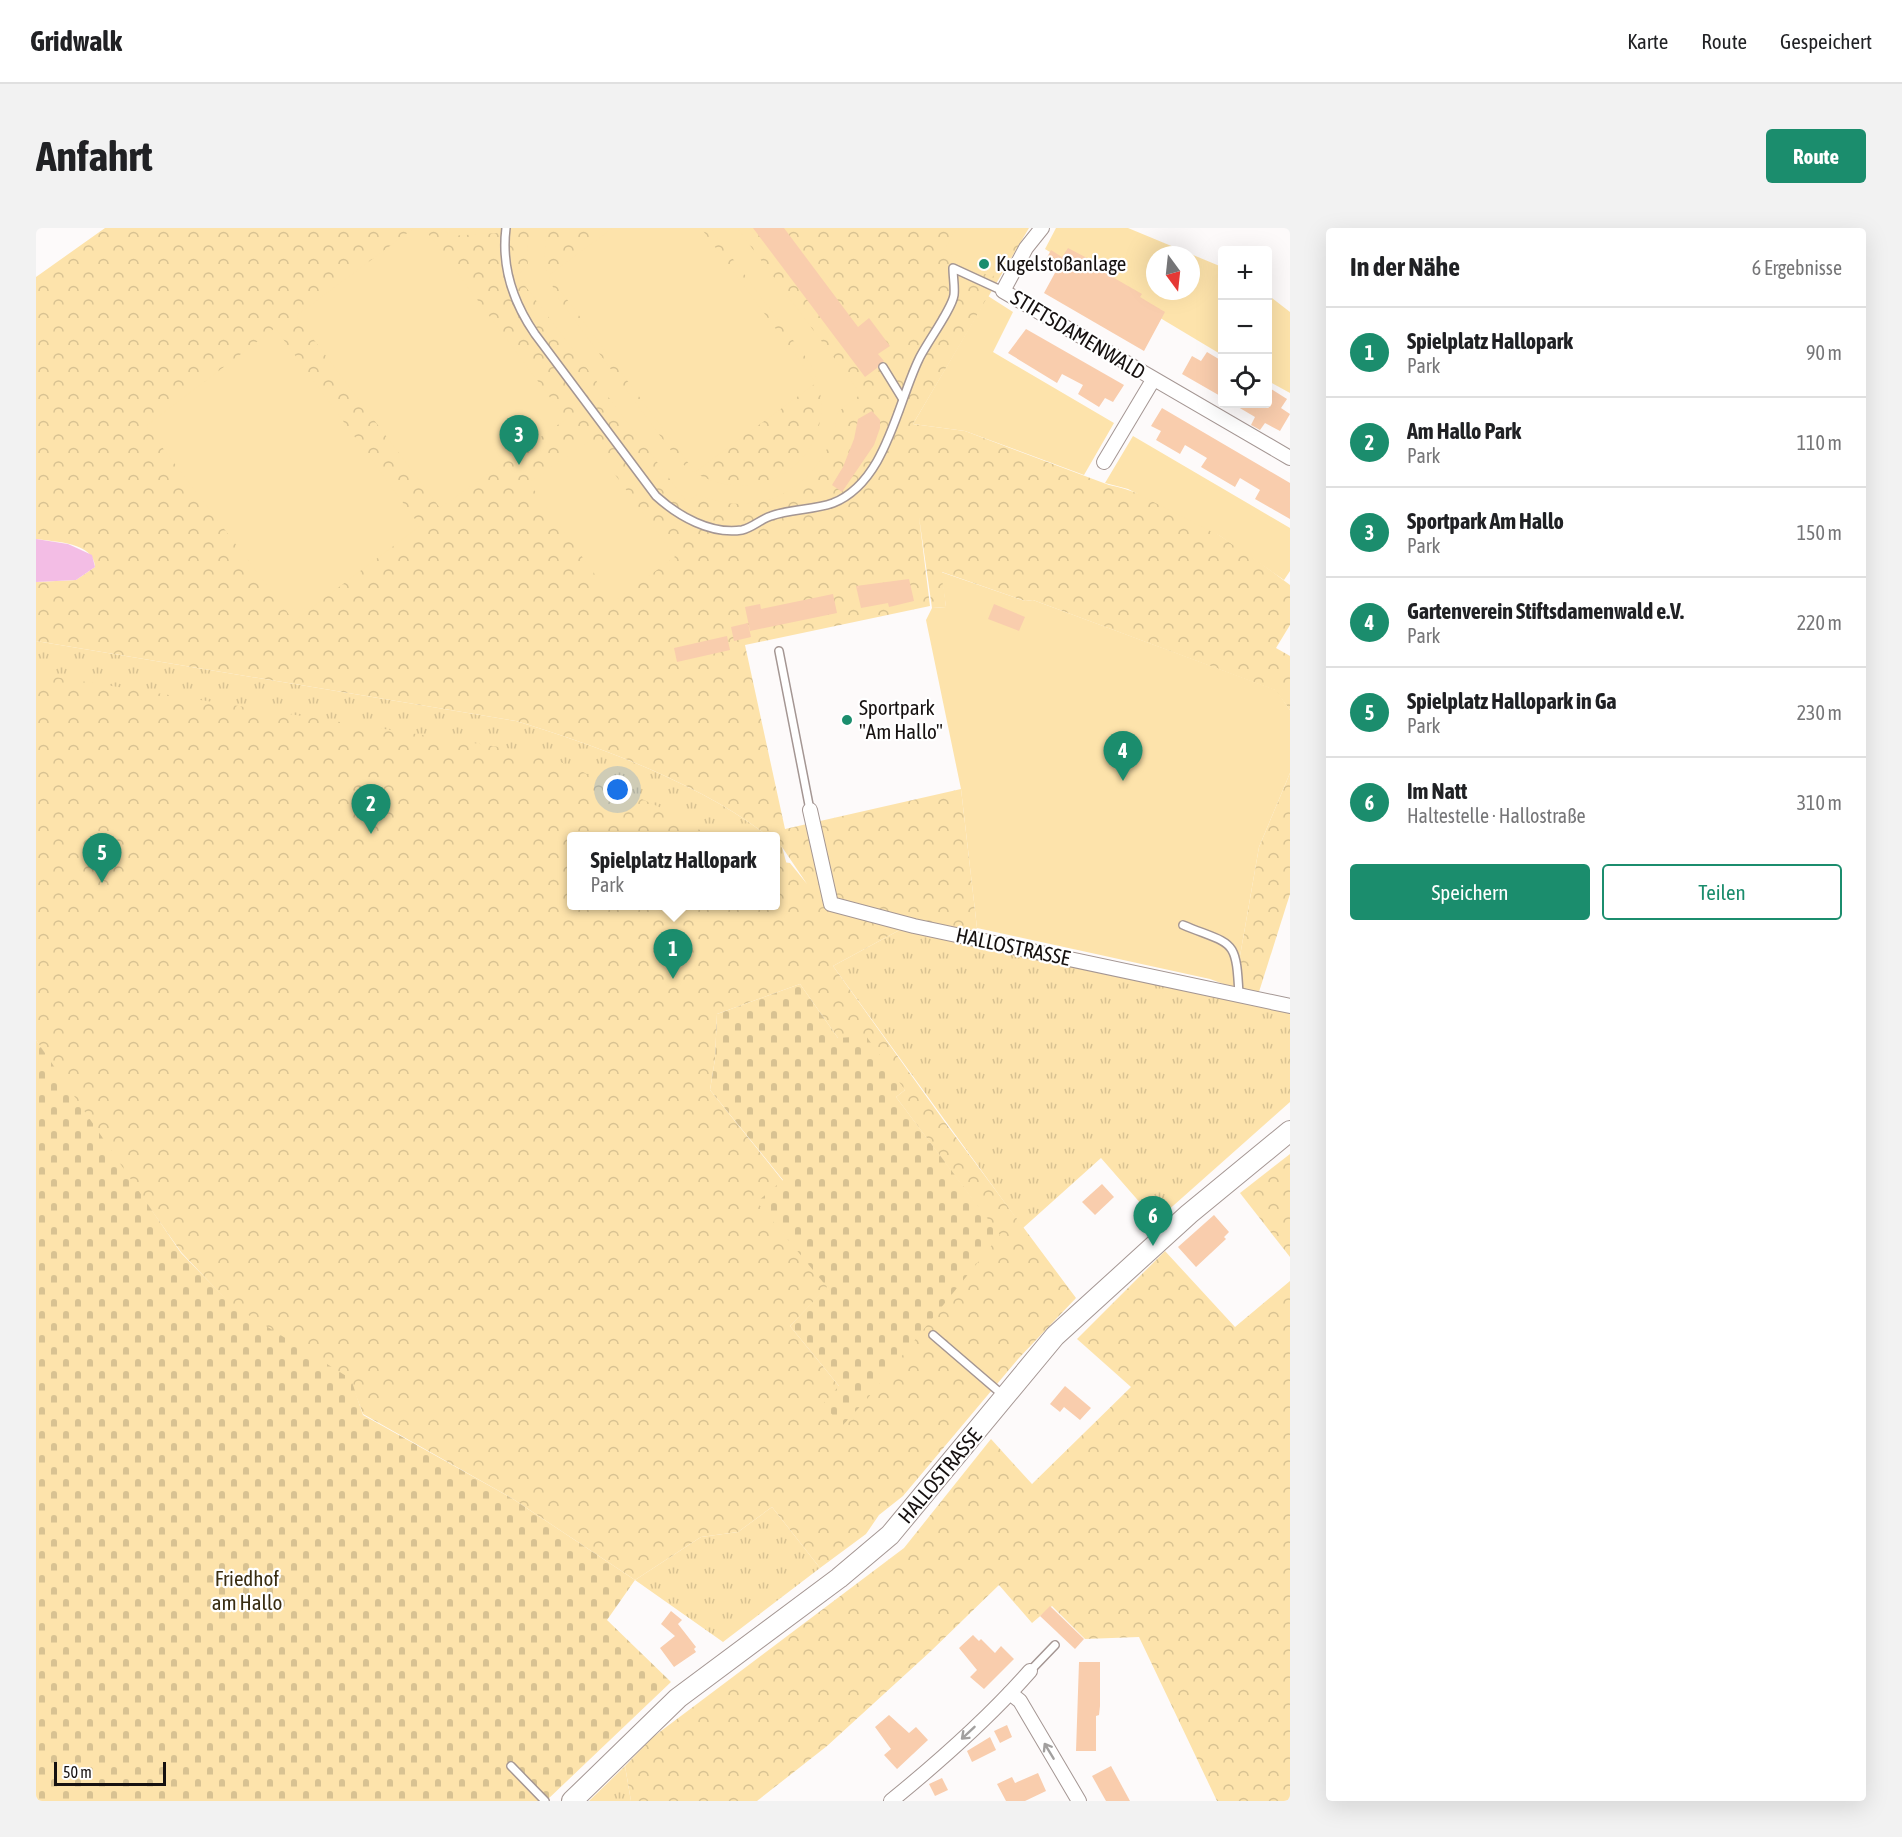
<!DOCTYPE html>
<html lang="de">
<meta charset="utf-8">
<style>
:root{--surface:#fff;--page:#f2f2f2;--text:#202124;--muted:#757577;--line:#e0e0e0;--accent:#1b8d6d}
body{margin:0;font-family:"Asap Condensed",sans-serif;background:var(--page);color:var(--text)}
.controls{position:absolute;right:18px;top:18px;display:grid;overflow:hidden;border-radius:6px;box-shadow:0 6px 24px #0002}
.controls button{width:54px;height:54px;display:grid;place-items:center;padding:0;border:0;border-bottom:2px solid var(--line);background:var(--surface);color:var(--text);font:30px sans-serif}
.compass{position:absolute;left:1110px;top:18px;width:54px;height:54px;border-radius:50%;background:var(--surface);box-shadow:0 6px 24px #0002;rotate:165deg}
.scale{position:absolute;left:18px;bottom:15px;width:112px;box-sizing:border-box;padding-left:6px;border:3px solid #161110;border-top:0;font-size:16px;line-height:21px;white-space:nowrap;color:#161110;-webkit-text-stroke:4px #fff;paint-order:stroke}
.you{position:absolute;left:582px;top:562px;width:21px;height:21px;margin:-15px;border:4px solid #fff;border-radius:50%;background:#1a73e8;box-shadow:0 0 0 9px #1a73e833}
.badge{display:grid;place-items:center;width:39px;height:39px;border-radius:50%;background:var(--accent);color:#fff;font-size:20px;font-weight:700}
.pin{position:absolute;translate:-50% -50px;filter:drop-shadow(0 2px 3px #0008)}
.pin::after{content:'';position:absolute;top:32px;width:21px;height:18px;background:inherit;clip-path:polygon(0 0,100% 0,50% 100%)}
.popup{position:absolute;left:531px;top:604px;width:213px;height:78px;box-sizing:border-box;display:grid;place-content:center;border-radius:6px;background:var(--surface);filter:drop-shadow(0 2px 4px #0005);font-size:20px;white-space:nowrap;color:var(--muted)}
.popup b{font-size:22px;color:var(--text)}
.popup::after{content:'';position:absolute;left:50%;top:100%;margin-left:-12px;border:12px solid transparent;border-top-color:var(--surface)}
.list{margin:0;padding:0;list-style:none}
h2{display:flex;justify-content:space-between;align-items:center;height:78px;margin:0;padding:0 24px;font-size:26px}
h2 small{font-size:20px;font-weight:400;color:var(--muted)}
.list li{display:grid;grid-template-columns:39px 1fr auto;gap:18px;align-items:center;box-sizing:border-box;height:90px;padding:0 24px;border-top:2px solid var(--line)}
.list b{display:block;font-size:22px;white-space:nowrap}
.list p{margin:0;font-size:20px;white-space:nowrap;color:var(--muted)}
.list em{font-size:20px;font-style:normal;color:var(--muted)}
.actions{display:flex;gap:12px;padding:18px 24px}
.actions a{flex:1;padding:14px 0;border:2px solid var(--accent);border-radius:6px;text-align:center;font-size:21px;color:var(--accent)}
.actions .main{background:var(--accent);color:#fff}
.icon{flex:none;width:33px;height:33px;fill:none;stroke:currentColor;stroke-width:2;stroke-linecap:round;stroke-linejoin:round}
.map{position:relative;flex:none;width:1254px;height:1573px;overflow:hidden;border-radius:6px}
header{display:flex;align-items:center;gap:36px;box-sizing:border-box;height:84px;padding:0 30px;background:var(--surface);border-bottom:2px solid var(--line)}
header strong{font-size:28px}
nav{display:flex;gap:33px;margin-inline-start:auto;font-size:21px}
.intro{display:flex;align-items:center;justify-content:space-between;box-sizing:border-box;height:144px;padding:0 36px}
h1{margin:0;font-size:42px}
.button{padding:15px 27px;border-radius:6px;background:var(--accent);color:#fff;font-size:21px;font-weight:700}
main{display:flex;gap:36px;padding:0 36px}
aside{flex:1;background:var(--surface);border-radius:6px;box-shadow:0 6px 24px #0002}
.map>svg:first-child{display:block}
.grass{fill:url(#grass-tufts)}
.forest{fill:url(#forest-crowns);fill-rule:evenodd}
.cemetery{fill:url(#cemetery-stones)}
.garden{fill:#fde3ab;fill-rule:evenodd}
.water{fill:#f3bde5}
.building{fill:#f9cdad}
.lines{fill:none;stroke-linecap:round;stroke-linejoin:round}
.service-casing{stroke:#a49693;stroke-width:10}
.minor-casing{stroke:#a49693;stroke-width:16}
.secondary-casing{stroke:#a49693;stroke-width:22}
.service{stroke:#fff;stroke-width:7}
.minor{stroke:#fff;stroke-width:14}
.secondary{stroke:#fff;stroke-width:20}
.oneway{stroke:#a2a09f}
.poi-dot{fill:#1b8d6d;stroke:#fff;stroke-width:2}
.labels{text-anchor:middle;stroke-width:4.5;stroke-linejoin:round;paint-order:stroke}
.poi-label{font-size:21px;fill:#161110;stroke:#fff;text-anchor:start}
.street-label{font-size:21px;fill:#161110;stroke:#fff}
.park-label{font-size:21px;fill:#382c11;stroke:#fff}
</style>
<header>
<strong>Gridwalk</strong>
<nav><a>Karte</a><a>Route</a><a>Gespeichert</a></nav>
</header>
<div class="intro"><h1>Anfahrt</h1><a class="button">Route</a></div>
<main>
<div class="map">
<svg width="1254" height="1573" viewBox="0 0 1254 1573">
<defs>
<pattern id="grass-tufts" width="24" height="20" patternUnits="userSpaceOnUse" patternTransform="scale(1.5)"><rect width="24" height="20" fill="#fde3ab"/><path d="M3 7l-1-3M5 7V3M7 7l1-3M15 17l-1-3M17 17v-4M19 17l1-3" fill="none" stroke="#d8c292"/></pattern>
<pattern id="forest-crowns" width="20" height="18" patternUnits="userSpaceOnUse" patternTransform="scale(1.5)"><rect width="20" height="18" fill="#fde3ab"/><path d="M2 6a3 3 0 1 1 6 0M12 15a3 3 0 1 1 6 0" fill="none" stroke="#d8c292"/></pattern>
<pattern id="cemetery-stones" width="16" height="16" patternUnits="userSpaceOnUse" patternTransform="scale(1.5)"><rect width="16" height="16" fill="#fde3ab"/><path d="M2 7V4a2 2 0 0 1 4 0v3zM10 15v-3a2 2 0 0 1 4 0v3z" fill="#d8c292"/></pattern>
</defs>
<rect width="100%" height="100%" fill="#fdfafa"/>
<g class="grass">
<path d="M0 413 480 493C563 518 663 555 732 608H535V678H739V614L746 619 758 663 808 701 0 639Z"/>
<path d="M871 698 1254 783V874L1120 993 1065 930 987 1000 797 738Z"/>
<path d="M736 1279 784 1340 687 1414 599 1352 665 1309 702 1304Z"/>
<path d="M589 1538 595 1573H553Z"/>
</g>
<g class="forest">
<path d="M69 0H993L877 196 929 203 1073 257C1132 269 1206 320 1254 357V397L1240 420 1254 428V482L1239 462 997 372 989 373 906 344 910 379 896 380 883 289 894 378 709 417 749 601 925 561 941 700 935 707 809 680 785 670 795 678 871 698 797 738 908 893 1040 1070 982 1131 867 1268 843 1287 830 1306 784 1340 736 1279 702 1304 665 1309 599 1352 477 1271 327 1186 314 1152 195 1077 145 1024 39 874 0 812V446L507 526 632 583 674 608H535V678H739V633L754 635 771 656 746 619 739 614V608H732C663 555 563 518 480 493L0 413V354L40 352 59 339C58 314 19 314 0 311V49ZM764 756 802 810 869 862 860 869 963 1007 803 1158 754 1098 792 1059 722 974 747 953 674 862 679 831 681 786Z"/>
<path d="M1254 545V666L1222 767 1206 763 1204 728 1223 619Z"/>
<path d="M1254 926V1029L1204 965Z"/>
<path d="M1129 1023 1199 1099 1254 1053V1573H1181L1103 1409 1049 1411 1016 1378 996 1395 963 1357 895 1423 791 1518 721 1573H595L589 1538 617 1509 868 1320 955 1211 996 1256 1095 1159 1041 1111Z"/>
</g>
<g class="cemetery">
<path d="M764 756 802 810 830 808 869 862 860 869 964 1007 831 1171 806 1198 787 1176 803 1158 754 1098 791 1059 721 974 747 952 674 862 679 831 681 786Z"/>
<path d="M0 812 145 1025 195 1076 315 1151 327 1187 477 1271 599 1352 571 1392 635 1454 510 1573H0Z"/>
</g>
<g class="garden">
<path d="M378 0H388L530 191 404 280 260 88Z"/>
<path d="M408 0H464L463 5 413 8Z"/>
<path d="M494 0H511L508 36 520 67 642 232C716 299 820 224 774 135L674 0H701L825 166 802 184C794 252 728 297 662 266L651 274 481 47 492 38 491 22Z"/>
<path d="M577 0H665L780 155 659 244 513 47Z"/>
<path d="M921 0H986L956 50 908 22Z"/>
<path d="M1020 0H1092L1186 39V127L1009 21ZM1119 27H1155V63H1119Z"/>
<path d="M1232 67 1254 84V165L1232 153Z"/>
<path d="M952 68 977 84 957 124 1078 195 1048 247 929 203 877 196Z"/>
<path d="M239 100 384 298 258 393 110 198Z"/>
<path d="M1097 208 1254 300V343L1248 352 1184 308 1092 261 1069 255Z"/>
<path d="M554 212 639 329 578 373 493 255Z"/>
<path d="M905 344 989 373 997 372 1240 462 1254 482V545L1223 619 1204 728 1206 763 1174 751 941 700 925 561 890 392 896 380 910 379Z"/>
</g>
<path class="water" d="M0 311 32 316 56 327 59 339 40 352 0 354Z"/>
<g class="building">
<path d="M717 0H748L822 99 833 90 854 118 842 126 848 133 841 140 829 149Z"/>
<path d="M1032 20 1068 39 1066 43 1106 66 1104 69 1129 84 1108 123 1008 65 1020 43 1008 35 1015 22 1026 29Z"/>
<path d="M990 101 1088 157 1077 174 1069 170 1063 179 1042 166 1047 157 1026 146 1021 155 972 125Z"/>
<path d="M1171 124 1186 133V169L1146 146 1156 128 1165 133Z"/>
<path d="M1232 159 1251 171 1245 180 1254 186 1244 203 1229 195 1224 202 1215 197 1219 189 1197 176H1232Z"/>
<path d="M1126 180 1254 255V291L1219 271 1224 262 1204 250 1199 259 1165 239 1171 230 1149 217 1144 226 1120 212 1125 203 1115 198Z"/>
<path d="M836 183 844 192V200L838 217 806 264 796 257 807 239 818 211 822 191Z"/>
<path d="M873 351 878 373 853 379 852 375 825 380 820 358Z"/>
<path d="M797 366 801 385 714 403 709 379 724 376 725 381Z"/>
<path d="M958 376 989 389 983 403 952 391Z"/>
<path d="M712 395 715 409 698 413 695 399Z"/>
<path d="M691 408 694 422 641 434 638 420Z"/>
<path d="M1066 956 1078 969 1059 987 1046 974Z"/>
<path d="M1178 987 1193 1004 1188 1009 1190 1011 1160 1039 1142 1019Z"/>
<path d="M1029 1158 1055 1180 1044 1192 1028 1179 1024 1184 1014 1176Z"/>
<path d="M1014 1378 1048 1411 1039 1421 1004 1388Z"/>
<path d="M635 1383 646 1392 642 1396 660 1419 658 1421 660 1424 638 1439 624 1420 639 1408 625 1396Z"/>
<path d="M937 1407 943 1413 945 1411 959 1425 965 1418 978 1431 948 1461 934 1449 941 1442 923 1420Z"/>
<path d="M1043 1434H1064V1478L1063 1487 1060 1488V1523H1040Z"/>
<path d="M853 1487 873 1505 880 1499 892 1512 861 1541 848 1527 855 1521 839 1499Z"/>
<path d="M971 1497 976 1509 964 1515 958 1503Z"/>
<path d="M954 1509 960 1522 936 1534 931 1523Z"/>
<path d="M1075 1538 1094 1573H1070L1056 1548Z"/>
<path d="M1002 1545 1010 1563 989 1573H970L961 1556 976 1549 979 1555Z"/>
<path d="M906 1550 912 1562 899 1568 893 1556Z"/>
</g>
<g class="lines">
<g class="service-casing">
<g id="service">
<path d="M470 0C465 40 477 74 499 106L620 268C642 288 675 307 706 302 716 300 725 291 735 288 754 281 778 282 797 275 850 254 861 176 883 131 890 116 916 81 918 67 919 59 917 49 917 40L967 63"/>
<path d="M847 139 866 170"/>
<path d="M743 423 774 582"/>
<path d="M1147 697C1198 718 1200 709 1203 767"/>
<path d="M897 1107 968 1168"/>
<path d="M994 1443 1019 1417"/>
<path d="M475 1538 509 1573"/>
</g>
</g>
<g class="minor-casing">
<g id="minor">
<path d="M1006 0 990 20 967 63 1254 230"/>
<path d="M1068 234 1117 152"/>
<path d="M774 582 795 676 878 698 1254 778"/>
<path d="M974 1465 984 1473 1043 1573"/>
<path d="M855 1573C904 1533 952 1491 994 1443"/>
</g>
</g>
<g class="secondary-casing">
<path id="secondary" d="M536 1573 642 1470 803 1350 854 1307 1019 1108 1153 986 1254 903"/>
</g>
<use href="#service" class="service"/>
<use href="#minor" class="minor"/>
<use href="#secondary" class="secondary"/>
</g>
<defs><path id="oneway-shaft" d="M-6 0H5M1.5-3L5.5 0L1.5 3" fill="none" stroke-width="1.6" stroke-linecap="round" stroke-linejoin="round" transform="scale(1.5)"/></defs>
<g class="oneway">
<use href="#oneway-shaft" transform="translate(932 1505) rotate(137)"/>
<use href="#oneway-shaft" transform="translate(1013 1523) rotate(-121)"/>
</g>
<g class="poi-dot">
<circle cx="948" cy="36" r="6"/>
<circle cx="811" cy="492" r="6"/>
</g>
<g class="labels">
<g class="poi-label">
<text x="960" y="43">Kugelstoßanlage</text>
<text x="823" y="487">Sportpark<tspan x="823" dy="24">"Am Hallo"</tspan></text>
</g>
<g class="street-label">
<text transform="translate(1042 107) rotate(31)" y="7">STIFTSDAMENWALD</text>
<text transform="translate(977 719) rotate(12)" y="7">HALLOSTRASSE</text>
<text transform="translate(904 1248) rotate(-50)" y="7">HALLOSTRASSE</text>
</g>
<g class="park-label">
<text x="211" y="1358">Friedhof<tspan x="211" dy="24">am Hallo</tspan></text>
</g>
</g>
</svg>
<div class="controls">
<button>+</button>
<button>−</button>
<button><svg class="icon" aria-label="locate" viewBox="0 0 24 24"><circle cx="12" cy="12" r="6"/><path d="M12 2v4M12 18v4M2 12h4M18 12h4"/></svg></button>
</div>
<svg class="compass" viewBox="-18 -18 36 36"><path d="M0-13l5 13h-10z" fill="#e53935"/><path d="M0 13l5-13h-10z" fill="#757577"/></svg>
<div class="scale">50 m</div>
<div class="you"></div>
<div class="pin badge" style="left:637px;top:751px">1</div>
<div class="popup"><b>Spielplatz Hallopark</b>Park</div>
<div class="pin badge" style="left:335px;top:606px">2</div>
<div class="pin badge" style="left:483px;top:237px">3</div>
<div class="pin badge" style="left:1087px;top:553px">4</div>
<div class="pin badge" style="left:66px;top:655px">5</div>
<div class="pin badge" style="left:1117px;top:1018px">6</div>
</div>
<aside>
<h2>In der Nähe<small>6 Ergebnisse</small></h2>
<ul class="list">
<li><span class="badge">1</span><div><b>Spielplatz Hallopark</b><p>Park</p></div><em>90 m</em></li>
<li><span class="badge">2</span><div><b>Am Hallo Park</b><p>Park</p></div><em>110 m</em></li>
<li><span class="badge">3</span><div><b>Sportpark Am Hallo</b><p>Park</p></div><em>150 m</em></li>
<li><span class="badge">4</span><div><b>Gartenverein Stiftsdamenwald e.V.</b><p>Park</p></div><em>220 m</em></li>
<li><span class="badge">5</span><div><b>Spielplatz Hallopark in Ga</b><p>Park</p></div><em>230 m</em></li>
<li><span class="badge">6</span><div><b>Im Natt</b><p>Haltestelle · Hallostraße</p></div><em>310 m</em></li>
</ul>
<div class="actions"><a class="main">Speichern</a><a>Teilen</a></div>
</aside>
</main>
